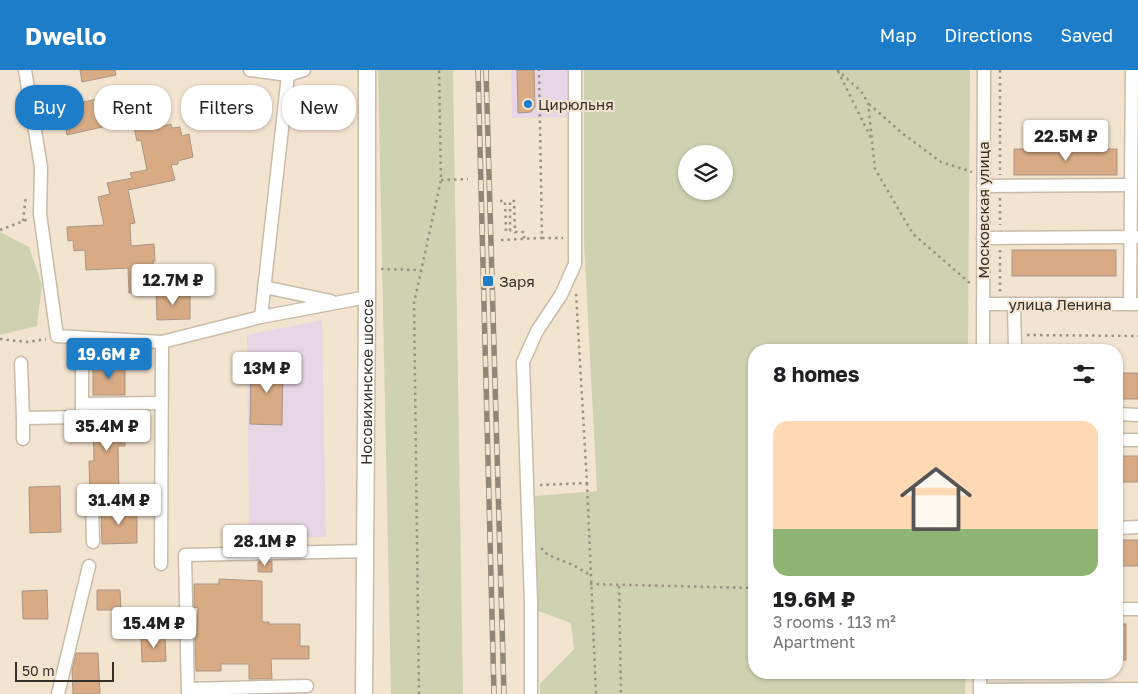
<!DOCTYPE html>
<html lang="en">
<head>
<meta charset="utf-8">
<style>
  :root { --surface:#fff; --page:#f2f2f2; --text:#202124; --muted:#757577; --accent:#1d7dc9 }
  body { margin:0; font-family:"Golos Text",sans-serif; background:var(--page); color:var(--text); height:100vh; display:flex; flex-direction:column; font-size:19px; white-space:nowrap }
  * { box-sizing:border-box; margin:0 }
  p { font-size:16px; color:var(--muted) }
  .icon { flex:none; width:28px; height:28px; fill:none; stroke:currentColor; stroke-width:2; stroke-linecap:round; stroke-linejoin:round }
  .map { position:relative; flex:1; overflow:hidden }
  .panel { position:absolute; left:748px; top:274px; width:375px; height:335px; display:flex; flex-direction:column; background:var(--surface); border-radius:20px; box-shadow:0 1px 4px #0004 }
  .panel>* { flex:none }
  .top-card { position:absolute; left:15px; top:15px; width:475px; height:45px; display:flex; gap:10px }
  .buttons { position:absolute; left:678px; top:75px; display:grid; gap:10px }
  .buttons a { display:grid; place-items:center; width:55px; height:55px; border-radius:50%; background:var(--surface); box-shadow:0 1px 4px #0004; font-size:25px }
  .scale { position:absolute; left:15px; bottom:12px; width:99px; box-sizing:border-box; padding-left:5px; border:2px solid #353028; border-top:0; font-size:14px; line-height:18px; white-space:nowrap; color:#353028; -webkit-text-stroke:4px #f3e4d0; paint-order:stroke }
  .price { position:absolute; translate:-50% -42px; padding:0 11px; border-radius:5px; background:#fff; color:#222; font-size:16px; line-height:32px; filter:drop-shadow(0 1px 2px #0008) }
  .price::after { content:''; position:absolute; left:50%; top:30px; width:15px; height:11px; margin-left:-8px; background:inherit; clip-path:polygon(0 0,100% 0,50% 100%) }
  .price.selected { background:var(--accent); color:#fff }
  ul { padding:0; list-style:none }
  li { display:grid; align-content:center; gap:10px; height:265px; padding:0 25px }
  li span { display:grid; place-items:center; height:155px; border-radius:15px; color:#555 }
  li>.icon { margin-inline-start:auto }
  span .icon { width:90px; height:90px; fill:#fffc; stroke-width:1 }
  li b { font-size:21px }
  h2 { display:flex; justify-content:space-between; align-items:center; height:60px; padding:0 25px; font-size:21px }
  .pill { padding:0 18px; border-radius:20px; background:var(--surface); box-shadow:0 1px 4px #0004; font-size:18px; line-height:45px }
  .pill.selected { background:var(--accent); color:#fff }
  header { display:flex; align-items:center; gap:30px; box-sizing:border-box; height:70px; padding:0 25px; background:var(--accent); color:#fff }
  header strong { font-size:24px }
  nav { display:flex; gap:28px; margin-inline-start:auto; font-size:18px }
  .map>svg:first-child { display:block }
</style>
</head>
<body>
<header>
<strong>Dwello</strong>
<nav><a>Map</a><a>Directions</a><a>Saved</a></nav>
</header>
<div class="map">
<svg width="1138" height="624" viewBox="0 0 1138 624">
  <rect width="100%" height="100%" fill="#f3e4d0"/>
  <!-- commercial -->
  <g fill="#e8d6e7">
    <polygon points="511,0 569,0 571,47 512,48"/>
    <polygon points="322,250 326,467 249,467 247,265"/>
  </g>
  <!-- green -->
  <g fill="#cfd2b1" fill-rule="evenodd">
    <polygon points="378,0 453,0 463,624 391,624"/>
    <path d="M584,0h386l-2,280h-214v322l212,1 -1,21h-425v-10l34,-35 -3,-26 -33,-12 -3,-115 62,-5 -13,-249zM686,84h38v37h-38z"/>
    <polygon points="0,162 29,177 42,215 37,256 0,265"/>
  </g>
  <!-- building -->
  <g fill="#d8ab85" stroke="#a99687">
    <polygon points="80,0 115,0 116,5 82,12"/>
    <polygon points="517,0 534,0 535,37 531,42 518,43"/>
    <polygon points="111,26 112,31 135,26 141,52 121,57 120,53 67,65 61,37"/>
    <polygon points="159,52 160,57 171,54 172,58 180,57 182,66 189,64 193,87 178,91 178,94 171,95 175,110 128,120 135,153 130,154 131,176 154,174 155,191 153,191 155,221 129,223 128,198 86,200 85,180 74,181 73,170 68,171 67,157 104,155 98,127 110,124 107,113 132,108 130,103 147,100 141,70 137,71 134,58"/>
    <rect x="1014" y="79" width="103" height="26"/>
    <rect x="1012" y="180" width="104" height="26"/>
    <polygon points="178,220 179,226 190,225 190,249 157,250 156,221"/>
    <polygon points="251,293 283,293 282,355 250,354"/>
    <rect x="93" y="294" width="32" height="31"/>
    <rect x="1116" y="303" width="22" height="26"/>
    <polygon points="93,342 125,342 125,376 118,376 119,423 90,423 89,391 94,391"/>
    <rect x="1116" y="386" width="22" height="26"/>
    <polygon points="60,416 61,462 30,463 29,417"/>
    <polygon points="119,439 137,440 137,473 102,474 101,440"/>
    <rect x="1116" y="470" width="22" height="26"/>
    <polygon points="272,491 272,502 258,502 258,492"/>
    <polygon points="219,509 262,511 262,552 269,552 269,554 300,554 300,576 309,576 309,589 271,589 272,609 249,609 249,594 221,594 221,601 196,601 195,565 197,565 198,537 194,538 194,514 219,514"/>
    <polygon points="47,520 48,549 23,549 22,521"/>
    <polygon points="97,520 120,520 121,540 97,540"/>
    <rect x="1116" y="554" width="10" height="36"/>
    <polygon points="165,566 166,591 142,592 141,567"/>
    <polygon points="76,583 98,583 100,624 73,624 72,600"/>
  </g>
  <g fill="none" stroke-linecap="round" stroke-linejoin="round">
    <!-- minor casing -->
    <g stroke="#c9bba7" stroke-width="15">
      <g id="minor">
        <polyline points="25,0 41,97 40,144 57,266 162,272"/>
        <polyline points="250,0 288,5"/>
        <polyline points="983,116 1131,115"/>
        <polyline points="983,168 1138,167"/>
        <polyline points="264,217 331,231"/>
        <polyline points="983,234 1138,234"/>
        <polyline points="1014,234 1015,280"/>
        <polyline points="1130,234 1132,0"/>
        <polyline points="261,247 288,5 304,0"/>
        <polyline points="983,280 984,0"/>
        <polyline points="21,293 23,348 82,347 82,334 160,333"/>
        <polyline points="82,298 82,334"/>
        <polyline points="1116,344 1138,345"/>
        <polyline points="23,348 23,369"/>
        <polyline points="1116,370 1138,370"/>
        <polyline points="1116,458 1138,457"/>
        <polyline points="93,472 92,432 161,430"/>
        <polyline points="161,494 162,272 261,247 367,227"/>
        <polyline points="1116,539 1138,539"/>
        <polyline points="188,619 307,616"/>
        <polyline points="980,620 1138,619"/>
        <polyline points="58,624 89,496"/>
        <polyline points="188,624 185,485 366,481"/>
        <polyline points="531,624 531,533 523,292 537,261 561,225 575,194 575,0"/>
        <polyline points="980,624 980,602"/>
      </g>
    </g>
    <!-- major casing -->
    <g stroke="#c9bba7" stroke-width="19">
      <g id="major">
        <path id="s1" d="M364,624l3,-397v-227"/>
      </g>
    </g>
    <!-- path -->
    <g stroke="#9c9183" stroke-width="2.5" stroke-dasharray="2.5 4" stroke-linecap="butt">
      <polyline points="837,0 861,21 868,33 875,99 913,164 971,214"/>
      <polyline points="1000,0 1000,105"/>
      <polyline points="838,1 871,68"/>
      <polyline points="869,34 902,63 941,92 972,102"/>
      <polyline points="441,110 468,109"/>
      <polyline points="1000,128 1000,155"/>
      <polyline points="500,131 505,131 506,161 510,161 510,131 514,131 515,162 524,162 524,169"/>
      <polyline points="23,151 26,126"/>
      <polyline points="0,160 29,149"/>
      <polyline points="542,168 563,168"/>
      <polyline points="501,170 542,168 539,0"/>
      <polyline points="1000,180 1000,222"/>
      <polyline points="381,199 421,200"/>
      <polyline points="1027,265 1138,266"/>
      <polyline points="0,269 28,272 46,269"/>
      <polyline points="587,413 596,624"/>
      <polyline points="540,415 587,413 576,223"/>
      <polyline points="541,478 548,485 573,495 590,505"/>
      <polyline points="590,514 754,518"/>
      <polyline points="619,516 621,624"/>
      <polyline points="419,624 414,233 441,110 439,0"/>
    </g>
    <!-- minor -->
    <use href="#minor" stroke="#fff" stroke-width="12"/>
    <!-- major -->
    <use href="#major" stroke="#fff" stroke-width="16"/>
    <!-- rail casing -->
    <g stroke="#918779" stroke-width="5.5">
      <g id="rail">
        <polyline points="478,0 494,624"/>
        <polyline points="486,0 504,624"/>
      </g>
    </g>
    <!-- rail -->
    <use href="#rail" stroke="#f3e4d0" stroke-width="4" stroke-dasharray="11" stroke-linecap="butt"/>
  </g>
  <!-- markers -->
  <g fill="#1d7dc9" stroke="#f3e4d0" stroke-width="2">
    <circle cx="528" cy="34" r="5"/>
    <rect x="482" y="205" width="12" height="12" rx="2.5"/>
  </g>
  <g text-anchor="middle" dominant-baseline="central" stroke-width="4" stroke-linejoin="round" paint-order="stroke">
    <!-- poi labels -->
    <g font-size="15" fill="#353028" stroke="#f3e4d0" text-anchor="start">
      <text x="538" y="34">Цирюльня</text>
      <text x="499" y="211">Заря</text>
    </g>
    <!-- street labels -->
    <g font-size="15" fill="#353028" stroke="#f3e4d0">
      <text transform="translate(983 140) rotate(-90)">Московская улица</text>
      <text x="1060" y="234">улица Ленина</text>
      <text stroke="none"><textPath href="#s1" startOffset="312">Носовихинское шоссе</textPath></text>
    </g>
  </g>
</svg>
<div class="buttons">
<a><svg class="icon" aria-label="layers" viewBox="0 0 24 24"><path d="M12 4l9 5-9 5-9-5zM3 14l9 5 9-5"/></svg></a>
</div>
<div class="scale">50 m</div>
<b class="price" style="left:1066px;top:92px">22.5M ₽</b>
<b class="price" style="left:173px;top:236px">12.7M ₽</b>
<b class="price selected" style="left:109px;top:310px">19.6M ₽</b>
<b class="price" style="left:267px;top:324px">13M ₽</b>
<b class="price" style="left:107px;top:382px">35.4M ₽</b>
<b class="price" style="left:119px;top:456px">31.4M ₽</b>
<b class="price" style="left:265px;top:497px">28.1M ₽</b>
<b class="price" style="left:154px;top:579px">15.4M ₽</b>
<div class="top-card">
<a class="pill selected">Buy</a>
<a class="pill">Rent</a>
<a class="pill">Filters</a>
<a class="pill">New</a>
</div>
<section class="panel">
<h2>8 homes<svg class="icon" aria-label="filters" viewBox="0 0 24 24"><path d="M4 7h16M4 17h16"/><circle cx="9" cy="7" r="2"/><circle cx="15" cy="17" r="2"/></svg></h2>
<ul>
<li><span style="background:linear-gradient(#ffd9b3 70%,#8fb573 0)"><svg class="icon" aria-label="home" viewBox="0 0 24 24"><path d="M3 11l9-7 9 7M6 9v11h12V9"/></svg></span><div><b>19.6M ₽</b><p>3 rooms · 113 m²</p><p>Apartment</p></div></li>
</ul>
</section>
</div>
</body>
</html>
